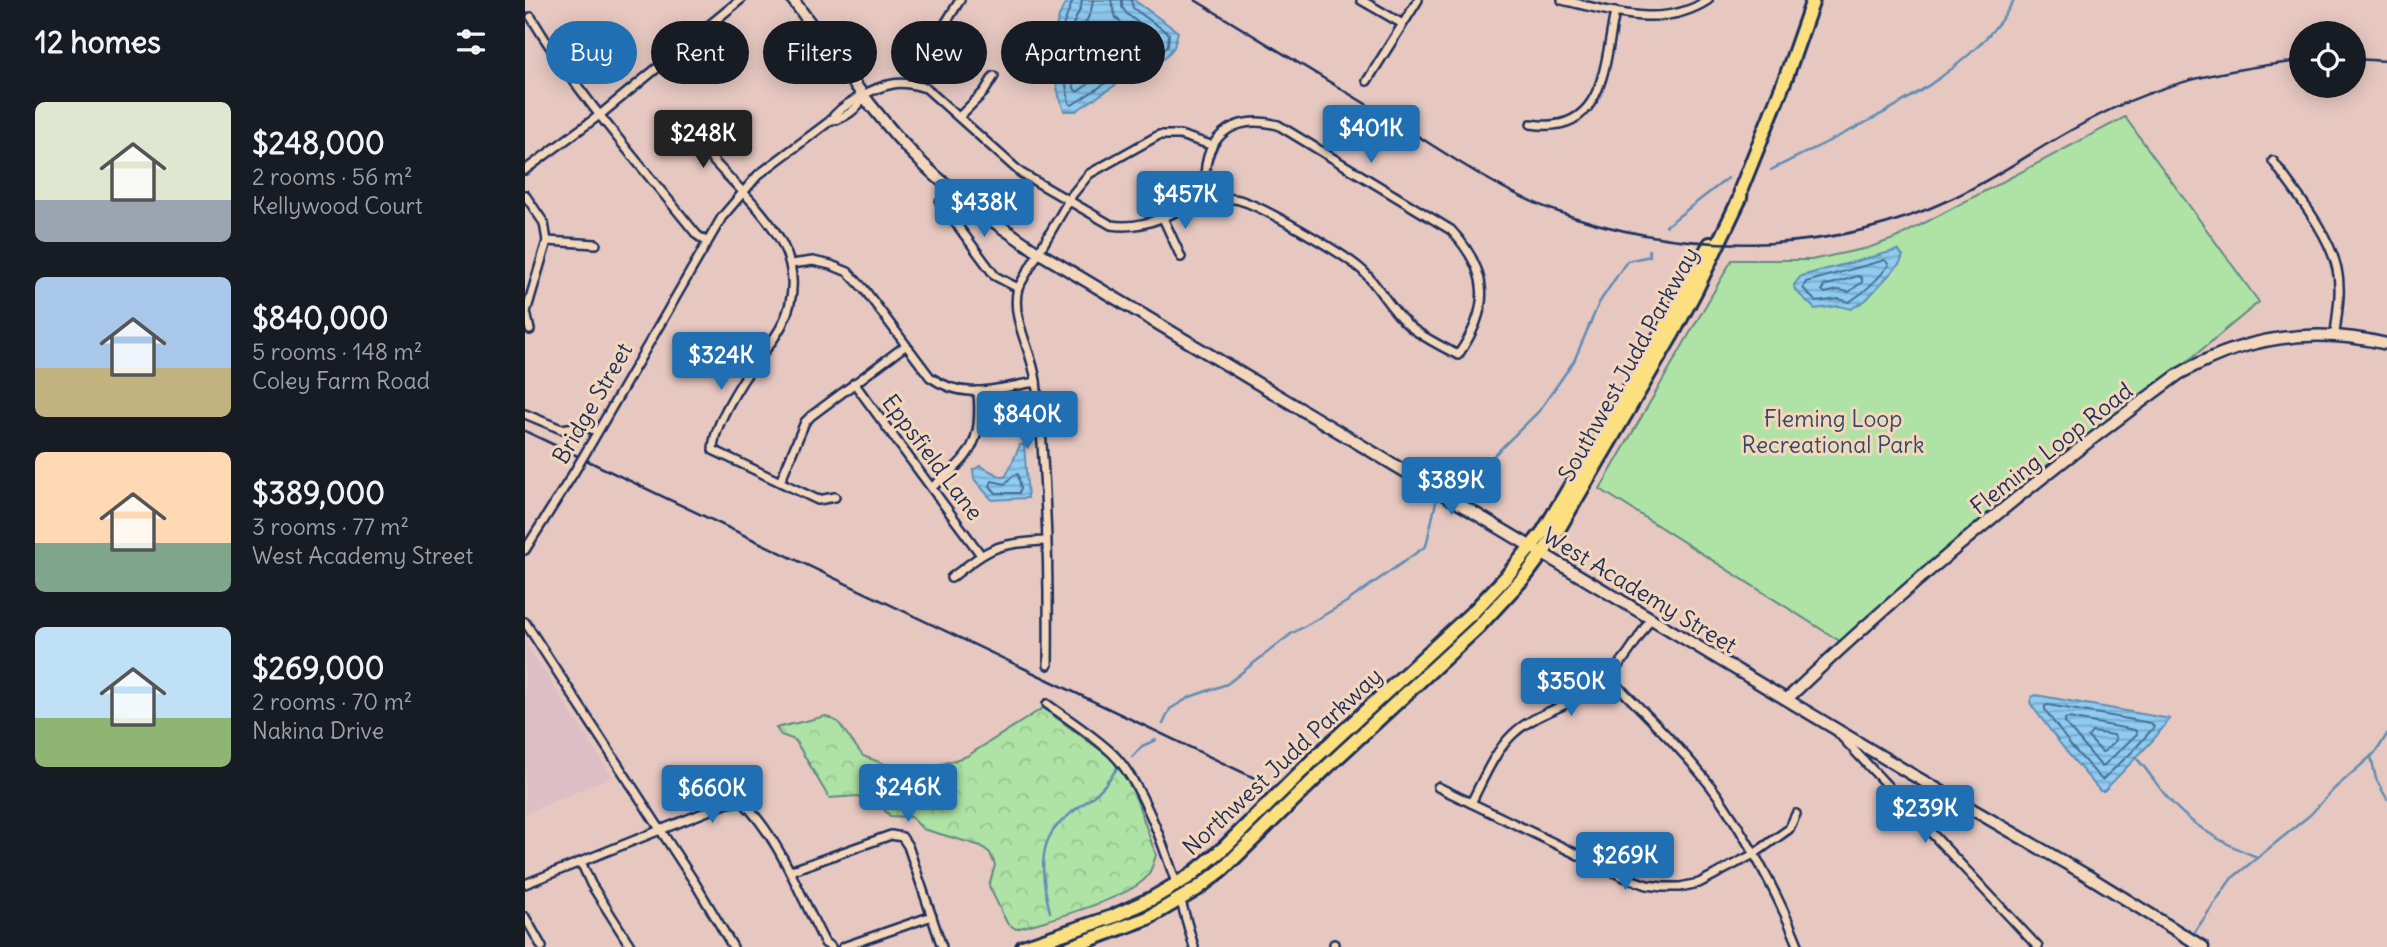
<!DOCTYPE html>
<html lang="en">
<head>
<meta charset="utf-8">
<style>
  :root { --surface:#171b24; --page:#20242c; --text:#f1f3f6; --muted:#9ea1a6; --accent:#1f6fb2 }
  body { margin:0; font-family:Delius,sans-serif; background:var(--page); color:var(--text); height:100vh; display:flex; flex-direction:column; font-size:26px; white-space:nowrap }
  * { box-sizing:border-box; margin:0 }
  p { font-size:23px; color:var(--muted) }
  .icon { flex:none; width:38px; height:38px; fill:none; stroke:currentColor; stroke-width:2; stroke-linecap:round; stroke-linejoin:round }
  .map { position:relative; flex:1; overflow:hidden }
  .sheet { display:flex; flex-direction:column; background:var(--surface); width:525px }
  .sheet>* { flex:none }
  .hud { position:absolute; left:21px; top:21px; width:665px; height:63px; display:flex; gap:14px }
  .fabs { position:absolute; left:1764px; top:21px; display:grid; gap:14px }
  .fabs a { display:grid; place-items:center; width:77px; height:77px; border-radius:50%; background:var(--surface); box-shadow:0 4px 18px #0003; font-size:35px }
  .price { position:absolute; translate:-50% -60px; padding:0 16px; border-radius:7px; background:var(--accent); color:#fff; font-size:23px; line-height:46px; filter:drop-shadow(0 2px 4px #0008) }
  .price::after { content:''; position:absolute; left:50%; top:42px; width:21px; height:16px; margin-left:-10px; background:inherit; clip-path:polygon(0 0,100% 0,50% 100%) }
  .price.active { background:#222; color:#fff }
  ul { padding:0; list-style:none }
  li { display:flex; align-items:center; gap:21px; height:175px; padding:0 35px }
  li span { display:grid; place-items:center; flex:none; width:196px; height:140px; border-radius:10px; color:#555 }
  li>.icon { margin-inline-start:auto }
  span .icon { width:84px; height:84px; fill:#fffc; stroke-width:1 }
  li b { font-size:30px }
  h2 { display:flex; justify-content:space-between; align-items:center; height:84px; padding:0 35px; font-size:30px }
  .pill { padding:0 24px; border-radius:32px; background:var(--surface); box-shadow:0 4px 18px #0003; font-size:24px; line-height:63px }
  .pill.active { background:var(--accent); color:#fff }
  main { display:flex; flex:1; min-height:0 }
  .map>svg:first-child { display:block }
</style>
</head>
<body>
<main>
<section class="sheet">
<h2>12 homes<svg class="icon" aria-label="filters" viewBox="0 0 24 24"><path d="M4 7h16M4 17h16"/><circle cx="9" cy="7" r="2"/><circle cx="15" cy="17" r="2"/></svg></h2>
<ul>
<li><span style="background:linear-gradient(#dfe7d0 70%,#9aa5b1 0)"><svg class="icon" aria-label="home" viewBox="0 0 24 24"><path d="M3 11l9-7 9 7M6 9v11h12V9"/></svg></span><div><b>$248,000</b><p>2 rooms · 56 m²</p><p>Kellywood Court</p></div></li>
<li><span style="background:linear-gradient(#a9c7e8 65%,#c2b280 0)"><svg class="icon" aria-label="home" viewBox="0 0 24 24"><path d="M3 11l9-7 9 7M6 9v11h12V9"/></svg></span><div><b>$840,000</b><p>5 rooms · 148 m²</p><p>Coley Farm Road</p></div></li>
<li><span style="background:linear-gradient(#ffd9b3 65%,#7fa58c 0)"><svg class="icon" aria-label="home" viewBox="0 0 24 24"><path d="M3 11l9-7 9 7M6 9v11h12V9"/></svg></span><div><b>$389,000</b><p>3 rooms · 77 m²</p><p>West Academy Street</p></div></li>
<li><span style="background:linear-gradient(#bfe0f5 65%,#8fb573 0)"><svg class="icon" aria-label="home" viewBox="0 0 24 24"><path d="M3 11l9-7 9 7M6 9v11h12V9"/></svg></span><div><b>$269,000</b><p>2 rooms · 70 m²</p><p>Nakina Drive</p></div></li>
</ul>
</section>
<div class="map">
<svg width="1862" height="947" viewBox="0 0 1862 947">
  <defs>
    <pattern id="grass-dots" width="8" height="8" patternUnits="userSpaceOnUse" patternTransform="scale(1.75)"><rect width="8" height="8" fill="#aee3a5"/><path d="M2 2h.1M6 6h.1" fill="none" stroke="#95c390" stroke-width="1.8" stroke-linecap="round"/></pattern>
    <pattern id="forest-crowns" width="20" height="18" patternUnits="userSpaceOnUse" patternTransform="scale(1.75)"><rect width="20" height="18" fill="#aee3a5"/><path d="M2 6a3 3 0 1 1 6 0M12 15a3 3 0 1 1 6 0" fill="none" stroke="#95c390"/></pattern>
    <pattern id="water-rules" width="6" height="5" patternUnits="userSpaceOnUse" patternTransform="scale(1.75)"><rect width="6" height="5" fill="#8fccf0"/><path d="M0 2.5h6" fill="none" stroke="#74a6c6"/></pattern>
  </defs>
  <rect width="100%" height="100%" fill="#e6c8c1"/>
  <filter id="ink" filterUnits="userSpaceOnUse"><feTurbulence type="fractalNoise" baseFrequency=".0143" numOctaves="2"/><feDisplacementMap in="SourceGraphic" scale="14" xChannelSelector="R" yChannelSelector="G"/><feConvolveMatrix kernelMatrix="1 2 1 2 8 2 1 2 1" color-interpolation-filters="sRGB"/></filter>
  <g filter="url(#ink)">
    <!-- built -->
    <polygon fill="#ddbec6" points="0,642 87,776 0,814"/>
    <!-- grass -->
    <polygon fill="url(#grass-dots)" stroke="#648982" stroke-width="2" points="919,646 921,648 910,661 768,790 767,788"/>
    <!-- forest -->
    <path fill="url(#forest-crowns)" stroke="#648982" stroke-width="2" d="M518,708l68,50 17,18 28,79c-2,6 -4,14 -8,20 -13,22 -106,47 -132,54l-9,-6 -18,-37 6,-21 -5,-12 -9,-7 -58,-17 -12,-12 -21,-1 -10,-11 -22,-9 -29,2 -34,-58 -14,-5 -5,-7 50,-12 12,6 25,34 48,18 56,-18z"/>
    <!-- park -->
    <polygon fill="#aee3a5" stroke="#648982" stroke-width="2" points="1600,117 1734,302 1321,645 1075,489 1207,260 1286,260 1343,248 1371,238"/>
    <!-- water -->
    <g fill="url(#water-rules)" stroke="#618db6" stroke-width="2">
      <path d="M543,0h66l44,32 -4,15 -9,11 -39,20 -50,33h-12c-12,-30 -17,-84 4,-111z"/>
      <polygon points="1373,250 1378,256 1375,263 1341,300 1326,309 1314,306 1290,309 1270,290 1269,285 1276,276"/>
      <polygon points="499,444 503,498 467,500 449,479 448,470 455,466 477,477 481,476 495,445"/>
      <polygon points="1511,695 1645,719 1628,740 1579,791 1575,791 1541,751 1507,706 1505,702 1507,697"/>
    </g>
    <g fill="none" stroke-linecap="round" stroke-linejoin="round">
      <!-- shore -->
      <g stroke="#496e98" stroke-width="2">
        <polyline points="548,0 537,29 536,54 544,103 547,105 598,72 637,52 643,45 644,34 608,8 606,0"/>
        <polyline points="557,0 556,7 545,31 549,88 552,92 593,64 634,42 633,38 602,14 597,7 597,0"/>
        <polyline points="568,0 566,11 556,33 558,69 561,72 614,40 613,37 591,18 586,0"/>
        <path d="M1360,260l4,5c-11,14 -25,28 -40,37l-10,-3 -23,3 -13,-14 3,-6z"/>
        <polygon points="1333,276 1337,278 1337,282 1324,292 1313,290 1300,293 1297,290 1299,286"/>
        <polygon points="493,474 496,489 494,493 471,493 465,486 467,481 480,484 489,475"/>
        <polygon points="1523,705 1626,723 1629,727 1607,752 1577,780 1547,747 1520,710 1520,706"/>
        <polygon points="1543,718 1610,730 1612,734 1577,767 1540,723 1540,719"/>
        <polygon points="1567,732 1589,735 1591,740 1580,751 1577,752 1563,737"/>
      </g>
      <!-- stream -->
      <g stroke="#618db6" stroke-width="2.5">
        <path d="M1246,170c79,-41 198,-88 243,-170"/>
        <polyline points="1141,226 1203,178"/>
        <polyline points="921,486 947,477 1014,411 1049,361 1074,303 1102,261 1125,256 1124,250"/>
        <polyline points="638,724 645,709 665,697 702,684 766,634 820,603 901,546 911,502"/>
        <polyline points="1846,756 1851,779 1862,799"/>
        <polyline points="607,757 617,746 631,740"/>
        <path d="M1610,757c12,11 20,26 31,39 24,29 57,48 91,61"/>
        <path d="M525,912c-6,-24 -13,-59 3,-81 9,-13 25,-23 38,-33 12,-9 20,-20 28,-33"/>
        <polyline points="1669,933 1706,879 1785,815 1809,789 1852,751 1862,734"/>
        <polyline points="1662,947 1663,946"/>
      </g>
      <!-- street casing -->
      <g stroke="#1b2f5e" stroke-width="12">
        <g id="street">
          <polyline points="836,0 876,23"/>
          <path d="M1037,0c50,11 100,30 146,0"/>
          <path d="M6,17c47,78 109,147 166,218l10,7"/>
          <polyline points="842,81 893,0"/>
          <polyline points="387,83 394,66 435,0"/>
          <polyline points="434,117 459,92 469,76"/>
          <path d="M305,121c14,-2 28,-12 34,-25"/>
          <path d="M1006,124c74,12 73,-60 84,-112"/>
          <path d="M173,131l4,17c43,52 118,100 80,177 -10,20 -28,37 -40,57 -10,16 -29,49 -29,68l105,50 17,-3"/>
          <path d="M1748,161c21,30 56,71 64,108 5,21 0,44 -2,65"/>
          <polyline points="0,170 76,114 215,0"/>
          <polyline points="0,195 19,223 22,241 1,312 5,330"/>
          <polyline points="415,202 470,276 493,288"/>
          <polyline points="638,218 656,257"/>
          <polyline points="22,241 71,244"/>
          <path d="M266,264l22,-3 18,4 17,7 16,17 66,88c36,25 66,11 106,5"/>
          <polyline points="329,383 456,555"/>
          <polyline points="0,414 36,429 58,426 72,431"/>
          <path d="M68,440l129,-223 36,-42 72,-54c10,-16 44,-34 63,-37 11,-2 22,1 33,4l95,85 90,52c49,8 78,-32 123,-26 21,2 112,56 129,72 17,17 27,38 45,54 14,12 33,21 50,30 33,-47 32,-83 -7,-125l-173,-105c-55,-14 -82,24 -70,75"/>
          <polyline points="255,482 280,422 286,416 380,346"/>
          <path d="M407,487c40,-31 50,-44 46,-96"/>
          <polyline points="0,550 48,474"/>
          <path d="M426,578c39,-30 44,-35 95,-37"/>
          <polyline points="0,622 170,883 208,947"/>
          <path d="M523,665c1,-94 -1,-190 -12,-284 -4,-31 -26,-63 -18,-93l54,-93 17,-21 70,-39h21l31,10"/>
          <path d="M1084,677c37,38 78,76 109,119 32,47 60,98 81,151"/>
          <path d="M522,704c22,16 46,31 66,50 29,29 51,93 64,132"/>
          <polyline points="1314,734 1513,947"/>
          <polyline points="913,787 1099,877 1122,885 1138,887 1155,887 1174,883 1229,854 1264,829 1271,814"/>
          <path d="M946,803c12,-23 23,-51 42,-69 21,-20 51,-26 75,-42 29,-18 45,-45 62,-73"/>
          <polyline points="56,862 66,884 106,947"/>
          <polyline points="265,871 366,835 377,837 383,846 417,947"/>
          <path d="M0,884l203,-81 14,-2c39,39 58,95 83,142l6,4"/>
          <polyline points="655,898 669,947"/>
          <polyline points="0,917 17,947"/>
          <polyline points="318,947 407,916"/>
          <polyline points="809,947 809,944"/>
        </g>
      </g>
      <!-- secondary casing -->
      <g stroke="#1b2f5e" stroke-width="15">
        <g id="secondary">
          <path d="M268,0c42,56 80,115 130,164 35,34 75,61 115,88l873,522 177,102 115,71"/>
          <path d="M1262,699c123,-118 255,-225 392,-325 65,-37 135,-48 208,-30"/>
        </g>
      </g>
      <!-- highway casing -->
      <g stroke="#1b2f5e" stroke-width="18">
        <g id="highway">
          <polyline points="498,947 587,917 628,898 665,876 700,847 793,755 950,610 981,577 1018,532 1125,353 1185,244"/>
          <polyline points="545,947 623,918 672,889 698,869 801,768 953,627 1002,574 1027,540 1148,333 1171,290 1215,198 1216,189 1261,77 1288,0"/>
        </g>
      </g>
      <!-- street -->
      <use href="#street" stroke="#f4d7ba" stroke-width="7"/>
      <!-- secondary -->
      <use href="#secondary" stroke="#f4d7ba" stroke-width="10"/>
      <!-- highway -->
      <use href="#highway" stroke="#fce080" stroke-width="12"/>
      <!-- rail -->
      <g stroke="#1b2f5e" stroke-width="2.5">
        <path d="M670,0c69,42 138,84 207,126 46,29 97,64 148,83 128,47 275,49 401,-10 44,-20 83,-49 126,-72 74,-42 140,-57 224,-66"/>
        <polyline points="1829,59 1862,61"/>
        <polyline points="0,431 740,783"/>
      </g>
      <!-- street-bridge casing -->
      <g stroke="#1b2f5e" stroke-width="12" stroke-linecap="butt">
        <polyline id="street-bridge" points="48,474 68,440"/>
      </g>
      <!-- street-bridge -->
      <use href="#street-bridge" stroke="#f4d7ba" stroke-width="7"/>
    </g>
  </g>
  <g text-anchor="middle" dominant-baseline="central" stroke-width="6" stroke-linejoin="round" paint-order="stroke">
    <!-- street labels -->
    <g font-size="23" fill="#1b2f5e" stroke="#f4d7ba">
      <text transform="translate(1103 364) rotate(-61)">Southwest Judd Parkway</text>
      <text transform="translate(67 403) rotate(-60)">Bridge Street</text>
      <text transform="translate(1526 448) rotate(-38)">Fleming Loop Road</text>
      <text transform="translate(408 457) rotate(53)">Eppsfield Lane</text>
      <text transform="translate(1115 590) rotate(31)">West Academy Street</text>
      <text transform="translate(757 761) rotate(-43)">Northwest Judd Parkway</text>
    </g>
    <!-- park labels -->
    <g font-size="23" fill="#314a69" stroke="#f4d7ba">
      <text x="1308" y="418">Fleming Loop<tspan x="1308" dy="26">Recreational Park</tspan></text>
    </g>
  </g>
</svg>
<div class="fabs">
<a><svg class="icon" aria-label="locate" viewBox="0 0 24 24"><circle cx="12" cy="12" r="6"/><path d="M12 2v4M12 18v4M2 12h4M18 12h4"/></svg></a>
</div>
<b class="price" style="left:846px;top:165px">$401K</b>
<b class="price active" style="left:178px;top:170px">$248K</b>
<b class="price" style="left:660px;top:231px">$457K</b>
<b class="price" style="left:459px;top:239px">$438K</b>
<b class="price" style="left:196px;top:392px">$324K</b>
<b class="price" style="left:502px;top:451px">$840K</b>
<b class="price" style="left:926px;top:517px">$389K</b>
<b class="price" style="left:1046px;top:718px">$350K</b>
<b class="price" style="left:383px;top:824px">$246K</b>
<b class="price" style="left:187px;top:825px">$660K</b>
<b class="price" style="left:1400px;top:845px">$239K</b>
<b class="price" style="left:1100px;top:892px">$269K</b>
<div class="hud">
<a class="pill active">Buy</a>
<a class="pill">Rent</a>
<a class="pill">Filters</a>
<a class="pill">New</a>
<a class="pill">Apartment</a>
</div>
</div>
</main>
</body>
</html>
